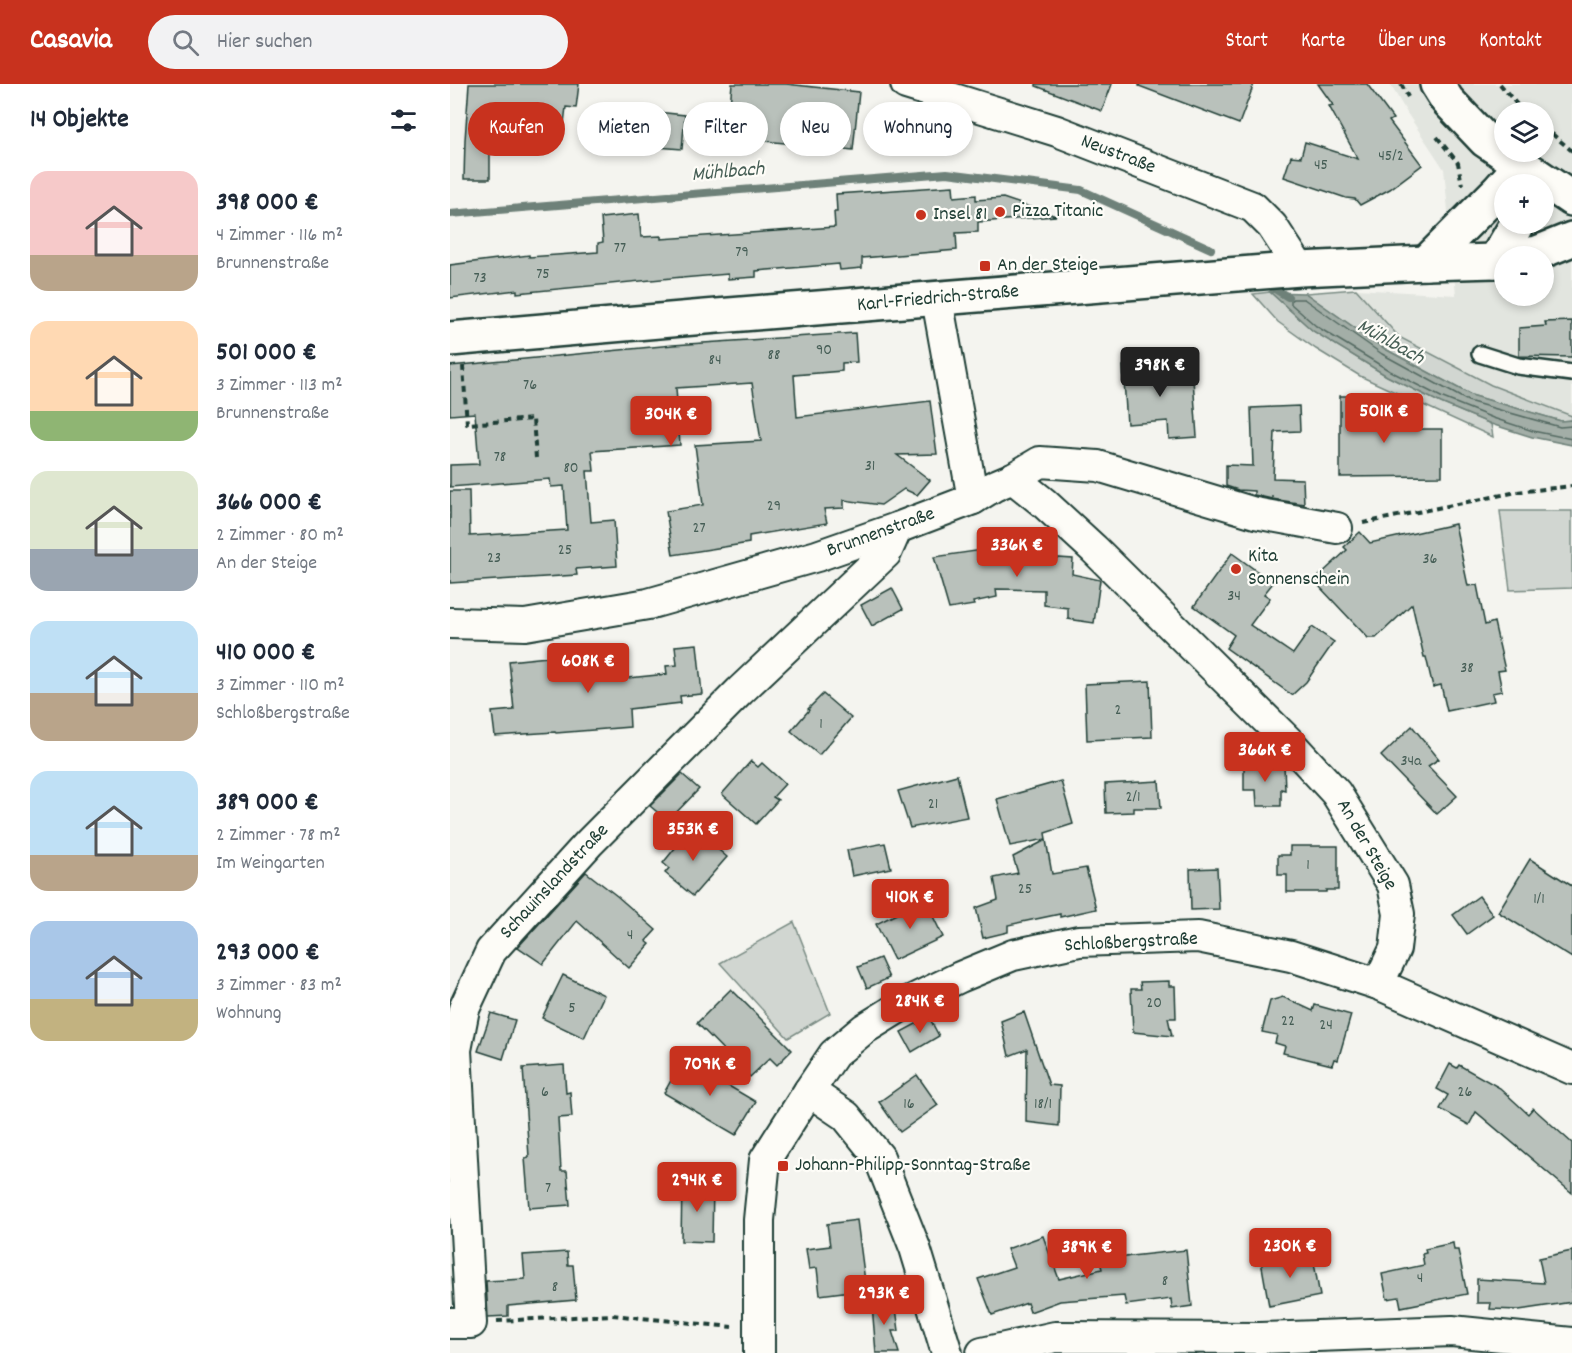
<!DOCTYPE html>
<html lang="de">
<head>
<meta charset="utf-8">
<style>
  :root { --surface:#fff; --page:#f2f2f3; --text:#1f2937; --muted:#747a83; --accent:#c8321e }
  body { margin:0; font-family:Dekko,sans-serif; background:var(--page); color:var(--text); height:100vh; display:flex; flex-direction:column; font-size:22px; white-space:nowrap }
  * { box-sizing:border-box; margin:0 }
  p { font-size:20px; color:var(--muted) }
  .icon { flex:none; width:33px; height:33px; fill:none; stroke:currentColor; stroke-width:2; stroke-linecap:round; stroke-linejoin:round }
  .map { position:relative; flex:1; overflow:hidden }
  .details { display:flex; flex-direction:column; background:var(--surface); width:450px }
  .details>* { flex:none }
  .banner { position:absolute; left:18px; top:18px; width:570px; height:54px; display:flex; gap:12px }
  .fabs { position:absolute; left:1044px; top:18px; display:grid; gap:12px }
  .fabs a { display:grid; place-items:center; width:60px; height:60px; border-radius:50%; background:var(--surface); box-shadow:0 3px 9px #0003; font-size:30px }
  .price { position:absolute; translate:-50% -51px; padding:0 14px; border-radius:6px; background:var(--accent); color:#fff; font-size:20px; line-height:39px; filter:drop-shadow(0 2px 3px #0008) }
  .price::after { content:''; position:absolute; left:50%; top:36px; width:18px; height:14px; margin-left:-9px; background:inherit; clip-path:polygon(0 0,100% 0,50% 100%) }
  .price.selected { background:#222; color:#fff }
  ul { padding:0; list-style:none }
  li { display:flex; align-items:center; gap:18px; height:150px; padding:0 30px }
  li span { display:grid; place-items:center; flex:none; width:168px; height:120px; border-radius:18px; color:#555 }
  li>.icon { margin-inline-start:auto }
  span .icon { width:72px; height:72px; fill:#fffc; stroke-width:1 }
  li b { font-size:26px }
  h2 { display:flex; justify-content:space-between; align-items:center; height:72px; padding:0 30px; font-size:26px }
  .pill { padding:0 21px; border-radius:27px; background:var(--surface); box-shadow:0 3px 9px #0003; font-size:21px; line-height:54px }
  .pill.selected { background:var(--accent); color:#fff }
  header { display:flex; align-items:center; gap:36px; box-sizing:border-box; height:84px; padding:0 30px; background:var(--accent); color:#fff }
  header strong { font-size:28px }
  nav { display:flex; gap:33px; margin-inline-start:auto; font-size:21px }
  .search { width:420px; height:54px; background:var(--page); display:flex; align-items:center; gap:15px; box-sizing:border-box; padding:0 21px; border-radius:33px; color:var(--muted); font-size:22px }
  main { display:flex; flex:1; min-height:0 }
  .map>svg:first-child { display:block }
</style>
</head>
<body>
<header>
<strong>Casavia</strong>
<div class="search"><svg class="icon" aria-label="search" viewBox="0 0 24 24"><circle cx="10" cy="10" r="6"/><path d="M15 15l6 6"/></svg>Hier suchen</div>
<nav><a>Start</a><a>Karte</a><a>Über uns</a><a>Kontakt</a></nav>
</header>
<main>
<section class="details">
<h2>14 Objekte<svg class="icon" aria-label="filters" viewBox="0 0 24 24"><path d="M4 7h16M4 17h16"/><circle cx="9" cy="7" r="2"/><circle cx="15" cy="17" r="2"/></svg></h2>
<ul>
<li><span style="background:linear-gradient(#f6c9c9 70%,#b9a48a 0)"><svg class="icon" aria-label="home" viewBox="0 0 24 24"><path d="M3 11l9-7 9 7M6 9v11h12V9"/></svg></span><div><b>398 000 €</b><p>4 Zimmer · 116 m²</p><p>Brunnenstraße</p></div></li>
<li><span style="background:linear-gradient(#ffd9b3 75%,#8fb573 0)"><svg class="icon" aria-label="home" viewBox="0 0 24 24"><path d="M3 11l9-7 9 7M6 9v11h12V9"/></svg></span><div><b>501 000 €</b><p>3 Zimmer · 113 m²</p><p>Brunnenstraße</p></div></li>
<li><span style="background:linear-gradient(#dfe7d0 65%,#9aa5b1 0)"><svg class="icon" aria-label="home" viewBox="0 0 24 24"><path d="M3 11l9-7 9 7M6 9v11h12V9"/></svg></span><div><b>366 000 €</b><p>2 Zimmer · 80 m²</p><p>An der Steige</p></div></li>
<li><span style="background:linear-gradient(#bfe0f5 60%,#b9a48a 0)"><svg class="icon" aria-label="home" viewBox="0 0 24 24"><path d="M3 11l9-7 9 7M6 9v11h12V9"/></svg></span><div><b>410 000 €</b><p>3 Zimmer · 110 m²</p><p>Schloßbergstraße</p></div></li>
<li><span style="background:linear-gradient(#bfe0f5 70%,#b9a48a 0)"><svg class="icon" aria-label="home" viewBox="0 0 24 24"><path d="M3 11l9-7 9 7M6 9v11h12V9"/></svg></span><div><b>389 000 €</b><p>2 Zimmer · 78 m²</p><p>Im Weingarten</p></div></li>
<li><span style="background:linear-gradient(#a9c7e8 65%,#c2b280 0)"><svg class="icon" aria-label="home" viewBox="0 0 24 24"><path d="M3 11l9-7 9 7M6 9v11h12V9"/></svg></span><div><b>293 000 €</b><p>3 Zimmer · 83 m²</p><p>Wohnung</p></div></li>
</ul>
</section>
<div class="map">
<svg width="1122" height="1269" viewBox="0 0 1122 1269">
  <rect width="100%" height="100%" fill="#f4f4ef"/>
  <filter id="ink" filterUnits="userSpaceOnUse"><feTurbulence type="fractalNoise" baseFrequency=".0167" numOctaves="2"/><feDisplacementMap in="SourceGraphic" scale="12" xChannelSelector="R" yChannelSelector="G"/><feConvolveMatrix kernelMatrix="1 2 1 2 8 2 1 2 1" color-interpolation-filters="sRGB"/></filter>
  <g filter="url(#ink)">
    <!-- built -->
    <path fill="#e2e5df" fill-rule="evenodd" d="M940,0h182v332l-81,-31 -92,-48 -43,-48 100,6 -12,-126 -37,-56zM1054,28h40v40h-40zM1054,100h40v40h-40zM1054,172h40v40h-40z"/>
    <!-- green -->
    <g fill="#d1d6d1" stroke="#788a82" stroke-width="1.5">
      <polygon points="906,205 949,253 1041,301 1122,332 1122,336 1111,337 1021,311 935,265 855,209"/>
      <polygon points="820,208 863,247 937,292 991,319 1041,340 1043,353 910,292 866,265 828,238 803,210"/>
      <polygon points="1050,427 1122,427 1122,504 1060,506"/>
      <polygon points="344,838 380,929 338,954 270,879"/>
    </g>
    <!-- water -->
    <polygon fill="#a3aea7" stroke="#6e8179" stroke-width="1.5" points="820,208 855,209 935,265 1021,311 1111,337 1122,336 1122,361 1082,353 1041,340 991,319 937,292 863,247"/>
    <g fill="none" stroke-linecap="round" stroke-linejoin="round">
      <!-- shore -->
      <polyline stroke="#546a62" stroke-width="1.5" points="1122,342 1110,343 1018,317 932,270 854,215 843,215 841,216 841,220 866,242 940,287 993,314 1043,334 1083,347 1122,355"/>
      <!-- stream -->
      <g stroke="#6e8179" stroke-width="8">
        <polyline points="0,130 497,89 631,106 761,165"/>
        <polyline points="820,202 838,213"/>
      </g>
    </g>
    <!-- building -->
    <g fill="#b9c1bb" stroke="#1f3d34" stroke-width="1.5">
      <polygon points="19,0 129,0 126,24 116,23 112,56 90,54 89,66 40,62 40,95 14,95 15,56"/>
      <polygon points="282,0 336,0 409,8 403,66 277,53"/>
      <polygon points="586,0 662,0 652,27 586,2"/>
      <polygon points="689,0 804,0 789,40 689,2"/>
      <polygon points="868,0 917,0 943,35 939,37 972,81 940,105 910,121 905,115 896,114 834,93 841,72 851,73 855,58 908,75 879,22 883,21"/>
      <polygon points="197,27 235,31 232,65 194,62"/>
      <polygon points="503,102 504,113 526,111 526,116 553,114 606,132 528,138 528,148 506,149 507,166 412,174 412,184 390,186 389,180 306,187 306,193 278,195 278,190 232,194 232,193 67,209 67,206 0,214 0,181 79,171 79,173 148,168 148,159 153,158 151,134 189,130 191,153 211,152 211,155 385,143 384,128 387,128 386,110"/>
      <polygon points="1122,237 1122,273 1069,272 1069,244 1096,242 1095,238"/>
      <polygon points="405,249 407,278 392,279 392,287 344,291 347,333 480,317 487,370 447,371 480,396 467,411 454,405 431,421 394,416 394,424 374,425 377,439 299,452 299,459 223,471 216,427 253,421 245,361 311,357 302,299 226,304 230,361 142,367 144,387 137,387 141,438 164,436 167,482 126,485 127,491 0,499 0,407 19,407 20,452 117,446 114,402 101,403 100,395 0,403 0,381 29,380 25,329 0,331 0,282 223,261"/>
      <polygon points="726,275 727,296 743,295 747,353 719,355 718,337 677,340 673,282 696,281 696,277"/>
      <polygon points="890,312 931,312 932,345 992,345 992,392 890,393"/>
      <polygon points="849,322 850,347 825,348 823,394 853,395 854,420 822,415 822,412 822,415 809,412 804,411 804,407 788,406 776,402 776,381 803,382 801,324"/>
      <polygon points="1005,440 1018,502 1027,501 1035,541 1044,538 1055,586 1048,587 1052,607 1042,609 1044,617 997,627 991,601 983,603 976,573 974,573 962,520 926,554 918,554 868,501 868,493 897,466 894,463 910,448 920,459"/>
      <polygon points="568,457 595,457 594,473 623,475 622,490 650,496 644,539 618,535 618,524 594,521 594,506 546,505 547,513 523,518 524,521 499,525 484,473 540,465 538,460"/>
      <polygon points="782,469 823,499 814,510 820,514 800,541 843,570 862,543 884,558 856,598 842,611 776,564 784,551 744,522"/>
      <polygon points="442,504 453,525 422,542 411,521"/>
      <polygon points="247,560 252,610 230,612 231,619 179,625 180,643 106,649 105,648 45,652 42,628 64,626 59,577 136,569 139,598 217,590 216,582 227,581 225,562"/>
      <polygon points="700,597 702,653 637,656 635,600"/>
      <polygon points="373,610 401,634 369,671 341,647 359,626 358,625"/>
      <polygon points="962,642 989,675 978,682 1007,712 987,730 931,672"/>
      <polygon points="301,677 308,683 312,679 335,700 323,713 328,716 306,740 272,710"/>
      <polygon points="794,681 834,681 835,706 831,705 831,722 807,722 806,706 794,706"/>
      <polygon points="232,690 249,705 218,737 200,722"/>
      <polygon points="507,691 517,733 460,744 448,707"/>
      <polygon points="611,697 623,740 595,749 596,755 560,762 547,715"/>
      <polygon points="709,697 711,724 684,724 684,728 656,729 655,700"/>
      <polygon points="242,743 277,773 243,812 215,789 219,784 213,779"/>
      <polygon points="596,756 602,790 636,784 646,825 610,833 610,830 558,841 558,848 533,854 526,824 548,816 544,794 568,789 563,773"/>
      <polygon points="435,759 441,784 402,792 397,766"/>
      <polygon points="840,762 888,762 888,806 876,806 876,808 837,808 837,791 828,791 828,771 840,771"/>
      <polygon points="1080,775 1122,802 1122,874 1048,828"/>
      <polygon points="767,784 769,825 741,826 740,785"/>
      <polygon points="136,788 167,812 206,846 196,857 200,860 179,884 127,837 93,880 68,863"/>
      <polygon points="1029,812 1043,831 1017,850 1003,831"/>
      <polygon points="475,816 493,853 444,876 426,840"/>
      <polygon points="430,874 439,894 417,904 408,883"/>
      <polygon points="113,891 154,911 134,954 92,934"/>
      <polygon points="719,897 719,902 725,902 726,934 718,934 722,952 683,948 681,905 691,905 690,898"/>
      <polygon points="281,905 342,966 327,981 320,974 300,993 247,939"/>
      <polygon points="833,913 863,927 865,921 901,931 888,976 884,975 882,981 833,969 835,962 825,959 827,951 812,948 820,917"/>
      <polygon points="574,928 599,1001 610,1002 609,1042 576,1038 577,965 559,972 551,937"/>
      <polygon points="41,929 65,936 53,975 28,967"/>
      <polygon points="479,933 489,952 462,968 451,948"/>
      <polygon points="233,975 306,1018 286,1051 214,1009"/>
      <polygon points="1000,980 1007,984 1009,981 1050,1004 1078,1030 1083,1024 1122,1059 1122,1109 1026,1028 1019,1041 990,1025 998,1011 987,1005"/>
      <polygon points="114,981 116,1009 120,1008 122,1033 108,1034 111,1087 117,1087 120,1121 79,1124 75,1074 79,1073 73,984"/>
      <polygon points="467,991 488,1021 450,1048 429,1018"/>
      <polygon points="232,1100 263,1101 262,1158 231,1157"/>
      <polygon points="407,1136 416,1205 370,1211 367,1184 359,1185 356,1165 380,1162 377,1140"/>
      <polygon points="593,1152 609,1195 652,1185 650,1178 681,1172 736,1166 742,1222 722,1225 721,1215 676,1221 674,1212 610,1217 580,1228 577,1219 542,1231 528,1195 564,1183 557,1165"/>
      <polygon points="1003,1159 1004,1166 1008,1166 1017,1210 951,1223 949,1213 937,1215 932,1190 974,1181 972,1170 976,1169 975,1165"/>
      <polygon points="1122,1167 1122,1218 1069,1226 1040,1225 1041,1219 1027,1219 1027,1195 1094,1199 1089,1174"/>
      <polygon points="117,1168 118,1181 123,1181 126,1216 58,1222 58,1232 38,1233 36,1197 75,1195 73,1171"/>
      <polygon points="862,1168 870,1212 819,1222 811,1177"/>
      <polygon points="429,1207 435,1225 446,1224 449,1247 442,1247 449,1269 426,1269 421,1209"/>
    </g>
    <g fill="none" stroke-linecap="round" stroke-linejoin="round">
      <!-- service casing -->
      <g stroke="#1f3d34" stroke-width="20">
        <polyline id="service" points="1030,270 1068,282 1122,289"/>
      </g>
      <!-- minor casing -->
      <g stroke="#1f3d34" stroke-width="34">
        <g id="minor">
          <polyline points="456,0 607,47 803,123 822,142 850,185"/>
          <polyline points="487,215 523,415"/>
          <polyline points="563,394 594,419 644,465 837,656 886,709 943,801 949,830 945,865 928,900"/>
          <polyline points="0,539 75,541 198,520 367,472 447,444 523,415 544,402 563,394 590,378 648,382 805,429 887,444"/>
          <polyline points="359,1007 396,1032 429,1073 465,1164 497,1269"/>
          <polyline points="0,1239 21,1239 6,966 14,925 41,867 139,759 290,607 436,469 447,444"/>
          <polyline points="309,1269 309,1136 315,1076 359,1007 384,970 414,945 456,919 510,893 563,871 629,857 748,853 841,872 928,900 1122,985"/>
          <polyline points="532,1269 605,1253 810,1254 1002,1247 1122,1259"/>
        </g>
      </g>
      <!-- tertiary casing -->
      <g stroke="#1f3d34" stroke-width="38">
        <g id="tertiary">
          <polyline points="1067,172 1087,169 1122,155"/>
          <polyline points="1045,177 1067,140"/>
          <polyline points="976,179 1048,107 1071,81"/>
          <polyline points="0,255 255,233 850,185 976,179 1045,177 1054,175"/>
        </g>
      </g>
      <!-- primary casing -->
      <g stroke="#1f3d34" stroke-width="38">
        <polyline id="primary" points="987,0 997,16 1035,56 1122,115"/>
      </g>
      <!-- path -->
      <g stroke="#1f3d34" stroke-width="4" stroke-dasharray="6 4.5" stroke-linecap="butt">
        <polyline points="951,0 958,13"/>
        <polyline points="1050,0 1069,23 1076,28"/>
        <polyline points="1064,28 1069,23"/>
        <polyline points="1094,43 1122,67"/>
        <polyline points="987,53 1008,79 1012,101"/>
        <polyline points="13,282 17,340 83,335 86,374"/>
        <polyline points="913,439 1067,408 1122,402"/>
        <polyline points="47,1237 162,1231 282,1243"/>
      </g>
      <!-- service -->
      <use href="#service" stroke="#fdfcf7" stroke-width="15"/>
      <!-- minor -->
      <use href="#minor" stroke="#fdfcf7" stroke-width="30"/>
      <!-- tertiary -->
      <use href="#tertiary" stroke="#fdfcf7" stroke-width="33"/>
      <!-- primary -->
      <use href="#primary" stroke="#fdfcf7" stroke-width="33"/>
    </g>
  </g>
  <!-- markers -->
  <g fill="#c8321e" stroke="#fdfcf7" stroke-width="2">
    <circle cx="550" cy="128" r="6"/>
    <circle cx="471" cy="131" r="6"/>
    <rect x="529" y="176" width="12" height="12" rx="3"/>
    <circle cx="786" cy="485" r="6"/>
    <rect x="327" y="1076" width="12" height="12" rx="3"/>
  </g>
  <g text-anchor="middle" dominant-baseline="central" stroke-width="4.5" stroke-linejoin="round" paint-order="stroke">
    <!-- number labels -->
    <g font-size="16" fill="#465e56">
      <text x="941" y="72">45/2</text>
      <text x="871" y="81">45</text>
      <text x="170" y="164">77</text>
      <text x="292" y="168">79</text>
      <text x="93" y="190">75</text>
      <text x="30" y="194">73</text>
      <text x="374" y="266">90</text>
      <text x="324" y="271">88</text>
      <text x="265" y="276">84</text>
      <text x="80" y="301">76</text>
      <text x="50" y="373">78</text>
      <text x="420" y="382">31</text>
      <text x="121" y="384">80</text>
      <text x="324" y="422">29</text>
      <text x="249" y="444">27</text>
      <text x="115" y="466">25</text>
      <text x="44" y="474">23</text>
      <text x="980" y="475">36</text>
      <text x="784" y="512">34</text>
      <text x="1017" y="584">38</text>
      <text x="668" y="626">2</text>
      <text x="371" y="640">1</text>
      <text x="961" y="677">34a</text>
      <text x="683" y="713">2/1</text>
      <text x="483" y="720">21</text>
      <text x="858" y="781">1</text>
      <text x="575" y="805">25</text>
      <text x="1089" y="815">1/1</text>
      <text x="180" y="851">4</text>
      <text x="704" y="919">20</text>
      <text x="122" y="924">5</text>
      <text x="838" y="937">22</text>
      <text x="876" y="941">24</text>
      <text x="95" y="1008">6</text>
      <text x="1015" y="1008">26</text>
      <text x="459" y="1020">16</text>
      <text x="593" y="1020">18/1</text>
      <text x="98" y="1104">7</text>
      <text x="970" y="1194">4</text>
      <text x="715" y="1197">8</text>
      <text x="105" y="1203">8</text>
    </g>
    <!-- street labels -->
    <g font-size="20" fill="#1f3d34" stroke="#fdfcf7">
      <text transform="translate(668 71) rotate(21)">Neustraße</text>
      <text transform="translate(488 215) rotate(-5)">Karl-Friedrich-Straße</text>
      <text transform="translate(431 449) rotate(-20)">Brunnenstraße</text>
      <text transform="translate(916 761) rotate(60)">An der Steige</text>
      <text transform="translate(105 798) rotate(-47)">Schauinslandstraße</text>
      <text transform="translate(681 859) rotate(-3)">Schloßbergstraße</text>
    </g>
    <!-- poi labels -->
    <g font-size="20" fill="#1f3d34" stroke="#fdfcf7" text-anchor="start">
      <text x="562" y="128">Pizza Titanic</text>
      <text x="483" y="131">Insel 81</text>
      <text x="547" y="182">An der Steige</text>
      <text x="798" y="473">Kita<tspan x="798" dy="23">Sonnenschein</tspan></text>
      <text x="345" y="1082">Johann-Philipp-Sonntag-Straße</text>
    </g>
    <!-- water labels -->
    <g font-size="21" font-style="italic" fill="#475f56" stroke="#fdfcf7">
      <text transform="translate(278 89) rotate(-5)">Mühlbach</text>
      <text transform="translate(940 259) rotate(29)">Mühlbach</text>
    </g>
  </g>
</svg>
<div class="fabs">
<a><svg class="icon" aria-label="layers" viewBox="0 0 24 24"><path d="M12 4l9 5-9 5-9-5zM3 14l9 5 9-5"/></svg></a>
<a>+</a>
<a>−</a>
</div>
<b class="price selected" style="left:710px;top:314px">398K €</b>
<b class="price" style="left:934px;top:360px">501K €</b>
<b class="price" style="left:221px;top:363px">304K €</b>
<b class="price" style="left:567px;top:494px">336K €</b>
<b class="price" style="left:138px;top:610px">608K €</b>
<b class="price" style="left:815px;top:699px">366K €</b>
<b class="price" style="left:243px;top:778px">353K €</b>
<b class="price" style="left:460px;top:846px">410K €</b>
<b class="price" style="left:470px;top:950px">284K €</b>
<b class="price" style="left:260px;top:1013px">709K €</b>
<b class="price" style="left:247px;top:1129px">294K €</b>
<b class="price" style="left:840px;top:1195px">230K €</b>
<b class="price" style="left:637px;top:1196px">389K €</b>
<b class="price" style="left:434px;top:1242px">293K €</b>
<div class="banner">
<a class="pill selected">Kaufen</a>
<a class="pill">Mieten</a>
<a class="pill">Filter</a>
<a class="pill">Neu</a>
<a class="pill">Wohnung</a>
</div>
</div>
</main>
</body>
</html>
